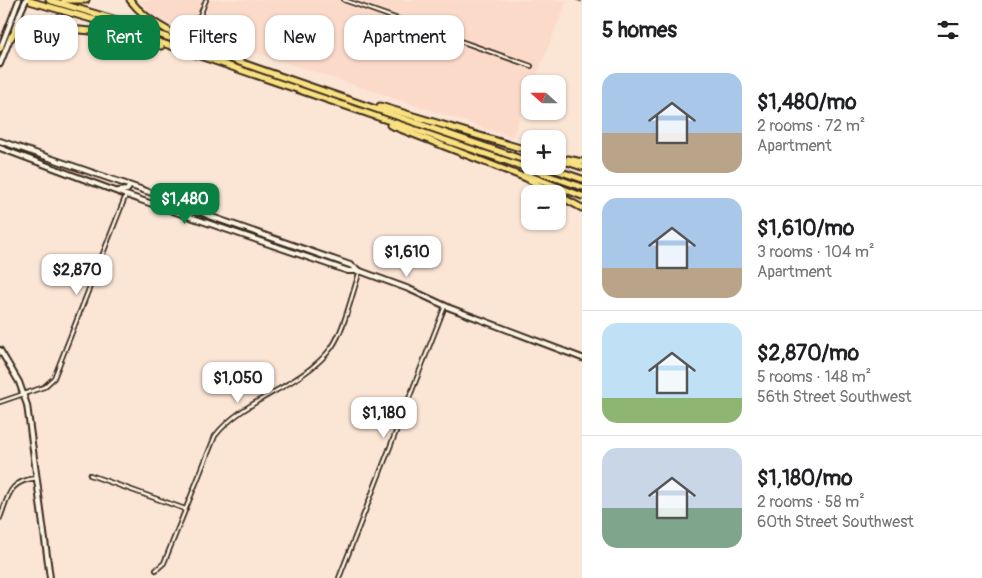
<!DOCTYPE html>
<html lang="en">
<head>
<meta charset="utf-8">
<style>
  :root { --surface:#fff; --page:#f6f6f6; --text:#202124; --muted:#757577; --line:#e0e0e0; --accent:#0b8043 }
  body { margin:0; font-family:Pangolin,sans-serif; background:var(--page); color:var(--text); height:100vh; display:flex; flex-direction:column; font-size:19px; white-space:nowrap }
  * { box-sizing:border-box; margin:0 }
  p { font-size:16px; color:var(--muted) }
  .icon { flex:none; width:28px; height:28px; fill:none; stroke:currentColor; stroke-width:2; stroke-linecap:round; stroke-linejoin:round }
  .map { position:relative; flex:1; overflow:hidden }
  .panel { display:flex; flex-direction:column; background:var(--surface); width:400px }
  .panel>* { flex:none }
  .hud { position:absolute; left:15px; top:15px; width:475px; height:45px; display:flex; gap:10px }
  .needle { width:32px; rotate:291deg }
  .buttons { position:absolute; left:521px; top:75px; display:grid; gap:10px }
  .buttons a { display:grid; place-items:center; width:45px; height:45px; border-radius:10px; background:var(--surface); box-shadow:0 1px 4px #0004; font-size:25px }
  .price { position:absolute; translate:-50% -42px; padding:0 11px; border-radius:10px; background:#fff; color:#222; font-size:16px; line-height:32px; filter:drop-shadow(0 1px 2px #0008) }
  .price::after { content:''; position:absolute; left:50%; top:30px; width:15px; height:11px; margin-left:-8px; background:inherit; clip-path:polygon(0 0,100% 0,50% 100%) }
  .price.on { background:var(--accent); color:#fff }
  ul { padding:0; list-style:none }
  li { display:flex; align-items:center; gap:15px; height:125px; padding:0 20px }
  li+li { border-top:1px solid var(--line) }
  li span { display:grid; place-items:center; flex:none; width:140px; height:100px; border-radius:15px; color:#555 }
  li>.icon { margin-inline-start:auto }
  span .icon { width:60px; height:60px; fill:#fffc; stroke-width:1 }
  li b { font-size:21px }
  h2 { display:flex; justify-content:space-between; align-items:center; height:60px; padding:0 20px; font-size:21px }
  .tag { padding:0 18px; border-radius:15px; background:var(--surface); box-shadow:0 1px 4px #0004; font-size:18px; line-height:45px }
  .tag.on { background:var(--accent); color:#fff }
  main { display:flex; flex:1; min-height:0 }
  .map>svg:first-child { display:block }
</style>
</head>
<body>
<main>
<div class="map">
<svg width="582" height="578" viewBox="0 0 582 578">
  <rect width="100%" height="100%" fill="#fbe5d5"/>
  <filter id="ink" filterUnits="userSpaceOnUse"><feTurbulence type="fractalNoise" baseFrequency=".02" numOctaves="2"/><feDisplacementMap in="SourceGraphic" scale="10" xChannelSelector="R" yChannelSelector="G"/><feConvolveMatrix kernelMatrix="1 2 1 2 8 2 1 2 1" color-interpolation-filters="sRGB"/></filter>
  <g filter="url(#ink)">
    <!-- built -->
    <polygon fill="#fbdaca" points="139,0 563,0 567,1 533,84 530,84 530,92 512,137 166,23 150,14"/>
    <g fill="none" stroke-linecap="round" stroke-linejoin="round">
      <!-- street casing -->
      <g stroke="#3b2a1e" stroke-width="6">
        <g id="street">
          <polyline points="344,0 531,66"/>
          <polyline points="197,23 206,0"/>
          <polyline points="0,402 44,387 54,378 126,195"/>
          <polyline points="90,475 185,509"/>
          <path d="M0,518c9,-24 9,-37 37,-40"/>
          <path d="M156,570l8,-7 51,-127c30,-39 88,-49 117,-89 13,-19 20,-54 28,-76"/>
          <polyline points="339,578 445,306"/>
        </g>
      </g>
      <!-- secondary casing -->
      <g stroke="#3b2a1e" stroke-width="8">
        <g id="secondary">
          <polyline points="14,30 21,11"/>
          <polyline points="0,49 19,0"/>
          <polyline points="0,64 11,36"/>
          <polyline points="0,141 184,204 209,216 350,265 360,271 409,289 450,308 582,358"/>
          <polyline points="0,148 126,195 348,271 360,271"/>
          <polyline points="118,191 127,190 130,186"/>
          <polyline points="0,350 19,382 27,405 50,578"/>
        </g>
      </g>
      <!-- highway casing -->
      <g stroke="#3b2a1e" stroke-width="9">
        <g id="highway">
          <polyline points="26,0 95,20 582,187"/>
          <polyline points="49,0 120,21 530,162"/>
          <polyline points="64,0 86,0"/>
          <path d="M130,0c24,31 63,41 98,55"/>
          <polyline points="11,38 18,26 23,25 114,33 161,46"/>
          <polyline points="0,48 1,47"/>
          <polyline points="380,106 530,151"/>
          <polyline points="390,125 526,178 582,208"/>
          <polyline points="558,159 582,167"/>
          <polyline points="568,159 582,162"/>
          <polyline points="544,166 582,179"/>
          <polyline points="525,174 582,196"/>
        </g>
      </g>
      <!-- street -->
      <use href="#street" stroke="#fcf5e5" stroke-width="2.5"/>
      <!-- secondary -->
      <use href="#secondary" stroke="#fcf5e5" stroke-width="4"/>
      <!-- highway -->
      <use href="#highway" stroke="#f9e181" stroke-width="5"/>
      <!-- rail -->
      <polyline stroke="#3b2a1e" stroke-width="1" stroke-dasharray="8 4" stroke-linecap="butt" points="576,0 582,2"/>
      <!-- secondary-bridge casing -->
      <g stroke="#3b2a1e" stroke-width="8" stroke-linecap="butt">
        <polyline id="secondary-bridge" points="21,11 26,0"/>
      </g>
      <!-- secondary-bridge -->
      <use href="#secondary-bridge" stroke="#fcf5e5" stroke-width="4"/>
    </g>
  </g>
</svg>
<div class="buttons">
<a><svg class="needle" viewBox="-14 -14 28 28"><path d="M0-13l5 13h-10z" fill="#e53935"/><path d="M0 13l5-13h-10z" fill="#757577"/></svg></a>
<a>+</a>
<a>−</a>
</div>
<b class="price on" style="left:185px;top:225px">$1,480</b>
<b class="price" style="left:407px;top:278px">$1,610</b>
<b class="price" style="left:77px;top:296px">$2,870</b>
<b class="price" style="left:238px;top:404px">$1,050</b>
<b class="price" style="left:384px;top:439px">$1,180</b>
<div class="hud">
<a class="tag">Buy</a>
<a class="tag on">Rent</a>
<a class="tag">Filters</a>
<a class="tag">New</a>
<a class="tag">Apartment</a>
</div>
</div>
<section class="panel">
<h2>5 homes<svg class="icon" aria-label="filters" viewBox="0 0 24 24"><path d="M4 7h16M4 17h16"/><circle cx="9" cy="7" r="2"/><circle cx="15" cy="17" r="2"/></svg></h2>
<ul>
<li><span style="background:linear-gradient(#a9c7e8 60%,#b9a48a 0)"><svg class="icon" aria-label="home" viewBox="0 0 24 24"><path d="M3 11l9-7 9 7M6 9v11h12V9"/></svg></span><div><b>$1,480/mo</b><p>2 rooms · 72 m²</p><p>Apartment</p></div></li>
<li><span style="background:linear-gradient(#a9c7e8 70%,#b9a48a 0)"><svg class="icon" aria-label="home" viewBox="0 0 24 24"><path d="M3 11l9-7 9 7M6 9v11h12V9"/></svg></span><div><b>$1,610/mo</b><p>3 rooms · 104 m²</p><p>Apartment</p></div></li>
<li><span style="background:linear-gradient(#bfe0f5 75%,#8fb573 0)"><svg class="icon" aria-label="home" viewBox="0 0 24 24"><path d="M3 11l9-7 9 7M6 9v11h12V9"/></svg></span><div><b>$2,870/mo</b><p>5 rooms · 148 m²</p><p>56th Street Southwest</p></div></li>
<li><span style="background:linear-gradient(#c9d6e8 60%,#7fa58c 0)"><svg class="icon" aria-label="home" viewBox="0 0 24 24"><path d="M3 11l9-7 9 7M6 9v11h12V9"/></svg></span><div><b>$1,180/mo</b><p>2 rooms · 58 m²</p><p>60th Street Southwest</p></div></li>
</ul>
</section>
</main>
</body>
</html>
